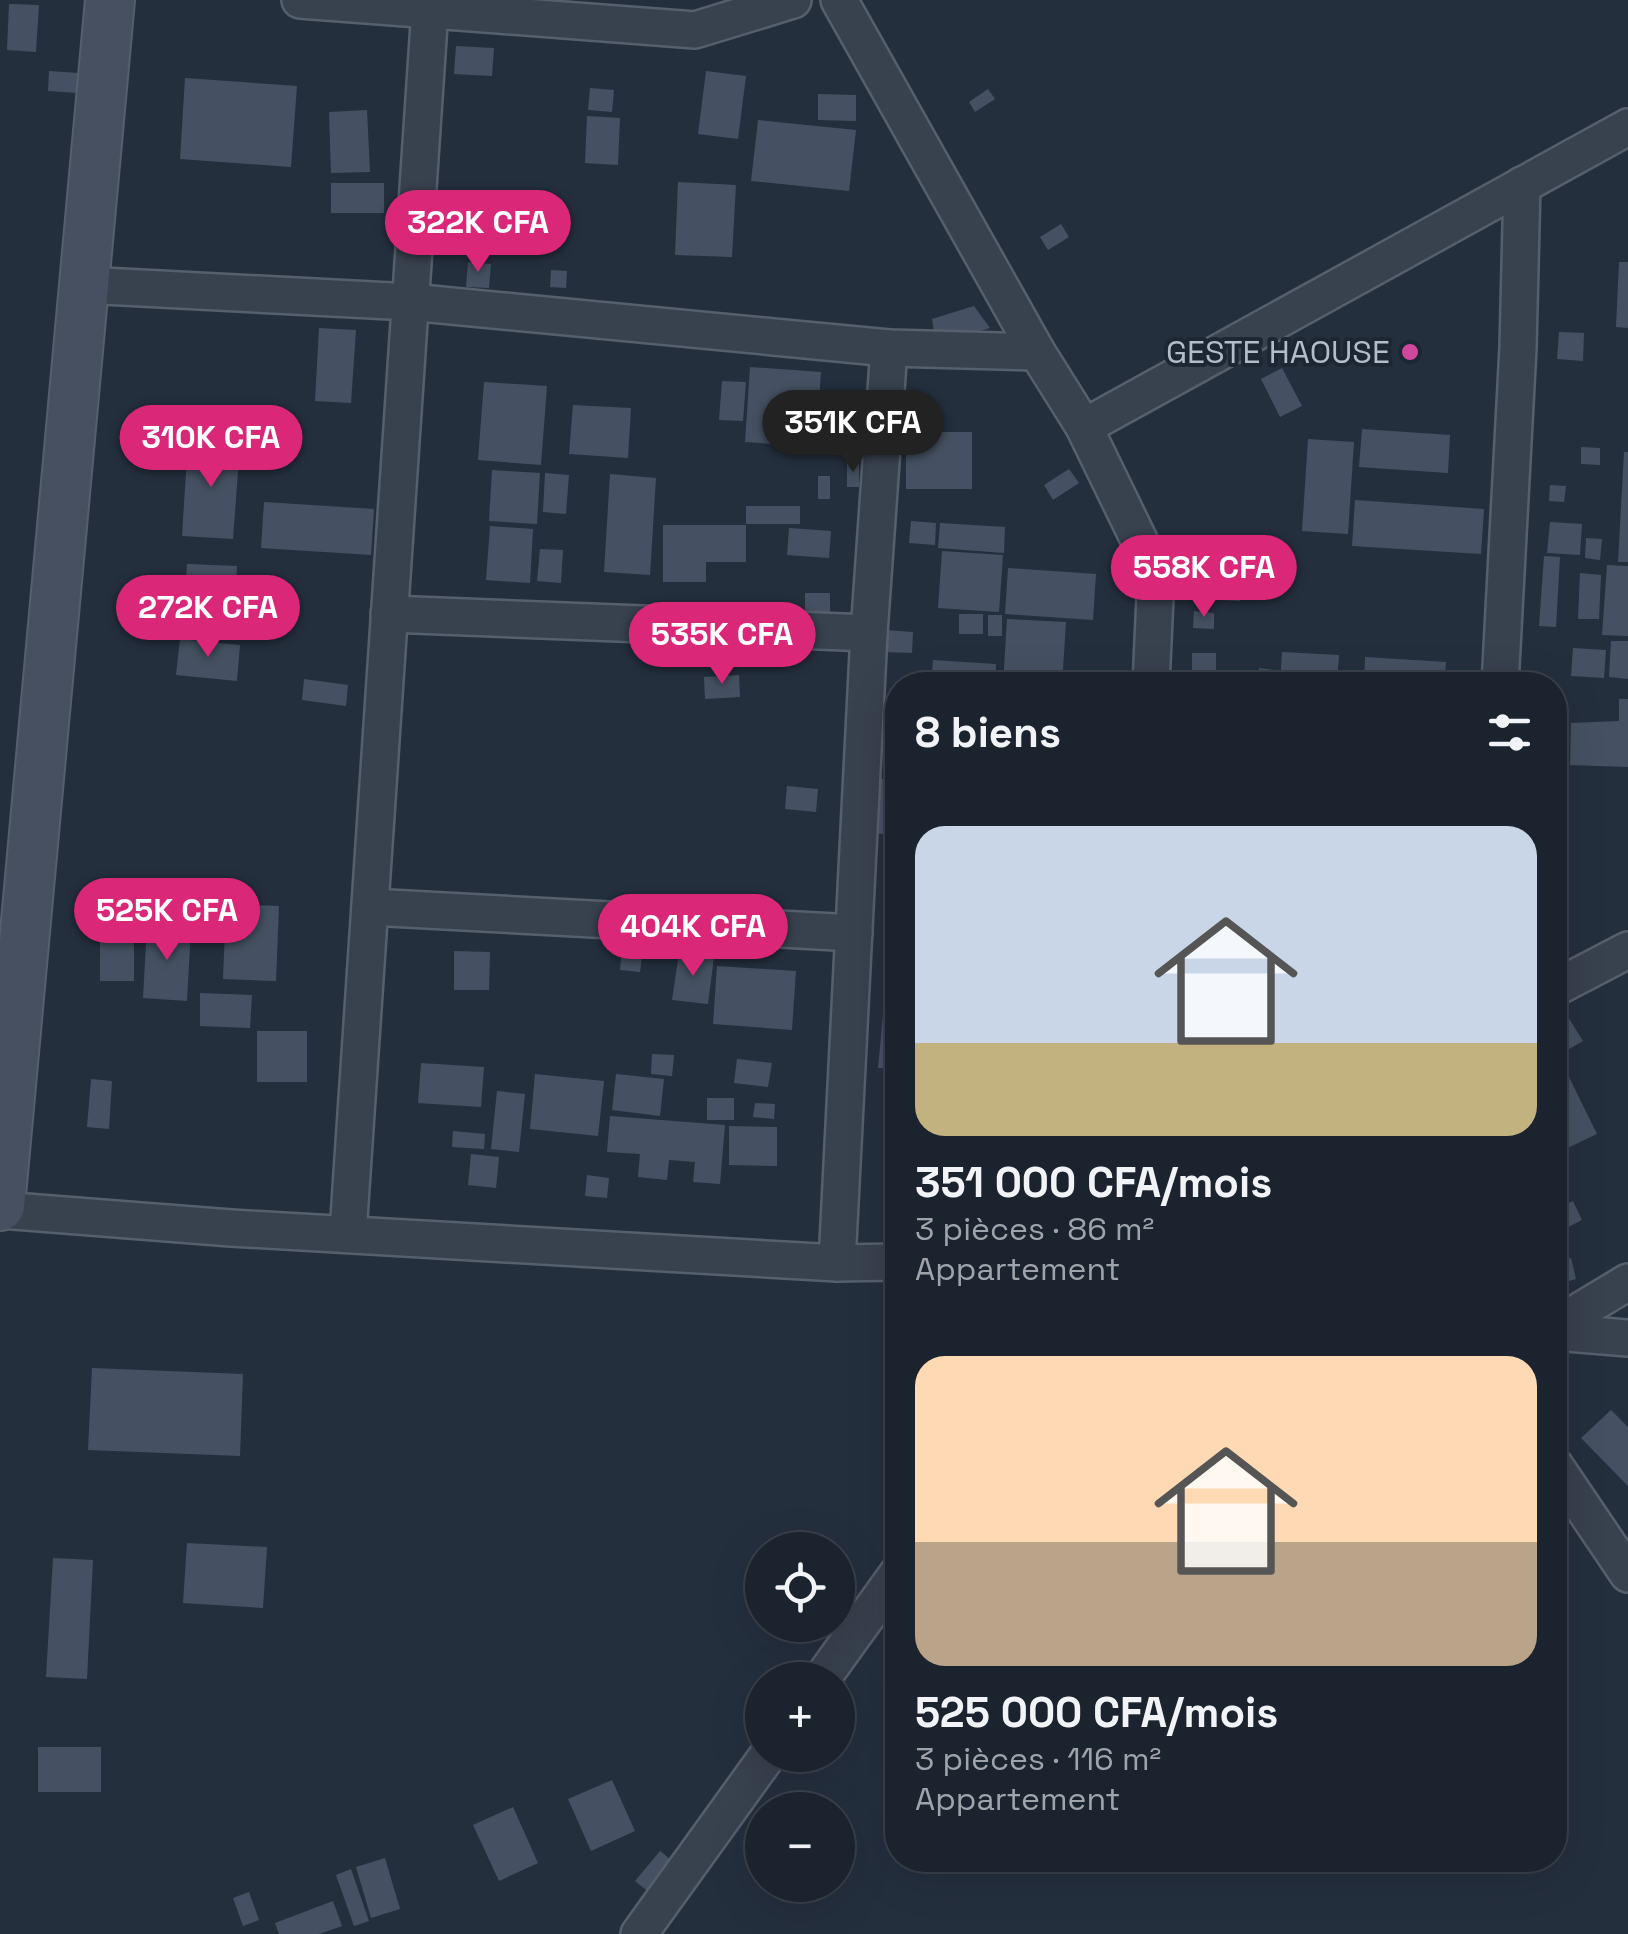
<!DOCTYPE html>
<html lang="fr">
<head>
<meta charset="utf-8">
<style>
  :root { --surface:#1b232e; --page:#242b36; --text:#f1f3f6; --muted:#a0a4aa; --line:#39404a; --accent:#db2777 }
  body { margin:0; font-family:"Space Grotesk",sans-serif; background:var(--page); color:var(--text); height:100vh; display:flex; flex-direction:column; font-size:38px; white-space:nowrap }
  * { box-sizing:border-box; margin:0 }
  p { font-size:32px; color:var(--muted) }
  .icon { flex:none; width:55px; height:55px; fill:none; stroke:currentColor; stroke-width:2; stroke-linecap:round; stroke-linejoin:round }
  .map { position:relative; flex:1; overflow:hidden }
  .details { position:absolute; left:885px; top:672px; width:682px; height:1200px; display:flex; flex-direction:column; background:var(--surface); border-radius:40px; box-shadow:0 10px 40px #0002,0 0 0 2px var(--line) }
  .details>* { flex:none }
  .controls { position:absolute; left:745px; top:1532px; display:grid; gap:20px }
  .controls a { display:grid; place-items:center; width:110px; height:110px; border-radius:50%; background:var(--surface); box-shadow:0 10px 40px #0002,0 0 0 2px var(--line); font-size:50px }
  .price { position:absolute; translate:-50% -85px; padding:0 22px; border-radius:35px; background:var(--accent); color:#fff; font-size:32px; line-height:65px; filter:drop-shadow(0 2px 5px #0008) }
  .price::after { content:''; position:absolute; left:50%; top:60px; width:30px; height:22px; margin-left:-15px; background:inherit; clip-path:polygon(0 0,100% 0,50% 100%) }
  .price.on { background:#222; color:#fff }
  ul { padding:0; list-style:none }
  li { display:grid; align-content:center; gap:20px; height:530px; padding:0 30px }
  li span { display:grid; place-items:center; height:310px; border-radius:30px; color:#555 }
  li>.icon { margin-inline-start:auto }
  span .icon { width:180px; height:180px; fill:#fffc; stroke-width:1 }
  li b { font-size:42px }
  h2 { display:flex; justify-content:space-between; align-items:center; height:120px; padding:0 30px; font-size:42px }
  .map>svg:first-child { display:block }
</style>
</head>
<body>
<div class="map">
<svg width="1628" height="1934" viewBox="0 0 1628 1934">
  <rect width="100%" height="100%" fill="#242f3e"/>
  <!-- building -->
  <g fill="#455162">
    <polygon points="9,4 39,5 36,52 7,50"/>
    <polygon points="456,46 494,48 492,76 454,74"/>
    <polygon points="49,71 79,73 77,93 48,91"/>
    <polygon points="706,71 746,76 738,139 698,134"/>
    <polygon points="185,78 297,86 291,167 180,159"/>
    <polygon points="590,88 614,90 612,112 588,110"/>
    <polygon points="988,89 995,99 975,112 969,102"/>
    <polygon points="818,94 856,95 856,121 818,120"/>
    <polygon points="367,110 370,172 331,173 329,112"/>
    <polygon points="587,116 620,118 618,165 585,163"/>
    <polygon points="758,120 856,130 849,191 751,181"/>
    <polygon points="678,182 736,185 732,257 675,255"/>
    <rect x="331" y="183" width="53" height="30"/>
    <polygon points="1061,224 1069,237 1048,250 1040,237"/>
    <polygon points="468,262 491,264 489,288 466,287"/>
    <polygon points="1619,262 1628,262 1628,328 1616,327"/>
    <polygon points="551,270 567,271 566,288 550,287"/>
    <polygon points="974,306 990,328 936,344 932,319"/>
    <polygon points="319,328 356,330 351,403 315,401"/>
    <polygon points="1559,332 1584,333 1583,361 1557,359"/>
    <polygon points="750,367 821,372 816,447 745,442"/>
    <polygon points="1282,368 1302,406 1280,417 1261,379"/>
    <polygon points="722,381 746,382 743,421 719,420"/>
    <polygon points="484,382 547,386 541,465 478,460"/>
    <polygon points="573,405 631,408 628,458 569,454"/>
    <polygon points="1362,429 1450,435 1448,473 1359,467"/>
    <rect x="906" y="432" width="66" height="57"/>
    <polygon points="135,436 158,436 158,460 135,459"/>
    <polygon points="1308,439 1354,442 1348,534 1302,531"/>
    <polygon points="188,441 240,445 233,539 182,536"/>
    <polygon points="1581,447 1600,448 1600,465 1581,464"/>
    <polygon points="1624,452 1628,452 1628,562 1618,562"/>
    <rect x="847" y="463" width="12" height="24"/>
    <polygon points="1069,469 1079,483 1053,500 1044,485"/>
    <polygon points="492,470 540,473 537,524 489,521"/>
    <polygon points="545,473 569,475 566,514 543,512"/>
    <polygon points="610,474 656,478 650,575 604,572"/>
    <rect x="818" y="476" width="12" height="23"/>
    <polygon points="1550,485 1566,486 1564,502 1549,501"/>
    <polygon points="1355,500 1484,509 1481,554 1352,546"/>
    <polygon points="264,502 374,509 371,555 261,548"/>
    <rect x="746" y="506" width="54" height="18"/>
    <polygon points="911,521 936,523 935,545 909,543"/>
    <polygon points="1550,522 1582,524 1580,555 1547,553"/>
    <polygon points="940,523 1005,527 1004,553 938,548"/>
    <polygon points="663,525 746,525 746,562 706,562 706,582 663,582"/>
    <polygon points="490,526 533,529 530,583 486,580"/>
    <polygon points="789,528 831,531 829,558 787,555"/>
    <polygon points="1586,538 1602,539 1600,560 1585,558"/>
    <polygon points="540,549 563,550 561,583 537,581"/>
    <polygon points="942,551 1003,555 999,612 938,608"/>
    <polygon points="1544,556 1560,557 1556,627 1539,626"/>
    <polygon points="187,564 237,566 234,630 183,628"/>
    <polygon points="1607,565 1628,566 1628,636 1602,635"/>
    <polygon points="1008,568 1096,574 1093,620 1005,614"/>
    <polygon points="1580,573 1601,575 1599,619 1578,619"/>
    <polygon points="1220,579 1241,580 1240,601 1219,600"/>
    <rect x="805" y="593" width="25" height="27"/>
    <polygon points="1194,611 1214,613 1214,629 1193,628"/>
    <rect x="959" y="614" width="24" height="20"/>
    <rect x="988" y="615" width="14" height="21"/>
    <polygon points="1007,619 1066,622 1062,685 1003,685"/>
    <polygon points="885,630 913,632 912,653 884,652"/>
    <polygon points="180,639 240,645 237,681 176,675"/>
    <polygon points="1611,641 1628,641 1628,679 1609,677"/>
    <polygon points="1573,648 1606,650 1604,678 1571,676"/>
    <polygon points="1282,652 1339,655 1337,685 1280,685"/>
    <rect x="1192" y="653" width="24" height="19"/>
    <polygon points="1365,657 1446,662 1444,685 1364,685"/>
    <polygon points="933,660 996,664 995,685 931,685"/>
    <polygon points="1259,668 1275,670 1274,685 1258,685"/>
    <polygon points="739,675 740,697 705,699 704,677"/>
    <polygon points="304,679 348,685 346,706 302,700"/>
    <polygon points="1619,699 1628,699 1628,767 1570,765 1571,723 1619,721"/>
    <polygon points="863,778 898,780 896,835 860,832"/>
    <polygon points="787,786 818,789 816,812 785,809"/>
    <rect x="100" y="901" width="34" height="80"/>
    <rect x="161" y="904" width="33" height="16"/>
    <polygon points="226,904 279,906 276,981 223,979"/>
    <polygon points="147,926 191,928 187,1001 143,998"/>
    <polygon points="622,948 643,950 640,972 620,970"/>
    <polygon points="454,951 490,952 489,990 454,990"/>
    <polygon points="679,953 714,957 708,1004 672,1000"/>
    <polygon points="717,966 796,971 792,1030 713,1024"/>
    <polygon points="200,993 252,995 250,1028 200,1026"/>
    <polygon points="885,993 898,995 898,1069 878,1068"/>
    <polygon points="1568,1017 1583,1041 1569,1049 1555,1025"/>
    <rect x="257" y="1031" width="50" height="51"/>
    <polygon points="652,1054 674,1055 672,1076 651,1074"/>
    <polygon points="737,1059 772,1063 768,1087 734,1083"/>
    <polygon points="421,1063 484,1067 481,1107 418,1103"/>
    <polygon points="535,1074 604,1081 598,1136 530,1129"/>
    <polygon points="616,1074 664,1079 660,1116 612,1110"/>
    <polygon points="1568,1075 1597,1134 1555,1154 1555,1081"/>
    <polygon points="91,1079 112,1081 109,1129 87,1127"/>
    <polygon points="497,1091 525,1094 519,1152 491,1149"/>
    <rect x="707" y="1098" width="27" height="22"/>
    <polygon points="755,1103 775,1104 774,1119 753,1117"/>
    <polygon points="610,1116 725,1125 720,1184 693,1182 695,1162 669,1160 667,1180 638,1177 640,1154 607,1152"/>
    <polygon points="729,1126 777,1127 777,1166 729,1165"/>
    <polygon points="453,1131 485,1134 484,1149 452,1147"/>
    <polygon points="471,1154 499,1157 496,1188 468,1185"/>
    <polygon points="587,1175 609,1178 607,1198 585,1196"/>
    <polygon points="1573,1201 1582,1220 1559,1232 1555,1223 1555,1210"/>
    <polygon points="1571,1258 1576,1279 1555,1285 1555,1262"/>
    <polygon points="92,1368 243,1374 240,1456 88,1450"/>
    <polygon points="1611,1410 1628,1427 1628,1486 1581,1438"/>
    <polygon points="187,1543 267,1547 263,1608 183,1603"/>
    <polygon points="53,1558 93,1560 87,1679 46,1677"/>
    <rect x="38" y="1747" width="63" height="45"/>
    <polygon points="612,1780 635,1831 591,1851 568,1799"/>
    <polygon points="513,1807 538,1863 499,1881 473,1825"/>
    <polygon points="660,1851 676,1864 651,1894 635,1881"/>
    <polygon points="385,1858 400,1909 371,1918 356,1867"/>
    <polygon points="351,1869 369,1921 354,1926 336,1875"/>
    <polygon points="249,1892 259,1920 243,1926 233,1898"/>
    <polygon points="333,1901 342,1926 319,1934 279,1934 275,1923"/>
  </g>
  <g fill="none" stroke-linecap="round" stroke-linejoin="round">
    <!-- street casing -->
    <g stroke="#565f6c" stroke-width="40">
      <g id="street">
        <polyline points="300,0 695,30 793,0"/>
        <polyline points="839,0 1037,352 1084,427 1156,575 1151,685"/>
        <polyline points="84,285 410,302 889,348 1037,352"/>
        <polyline points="1084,427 1628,127"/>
        <polyline points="389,614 869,633"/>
        <polyline points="1500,685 1518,348 1522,185"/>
        <polyline points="370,907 854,933"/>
        <polyline points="1555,988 1628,950"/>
        <polyline points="0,1210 231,1228 837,1263 898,1262"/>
        <polyline points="348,1233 430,9"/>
        <polyline points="837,1263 869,633 889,348"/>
        <polyline points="1555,1326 1628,1282"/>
        <polyline points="1555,1332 1628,1338"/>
        <polyline points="1555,1466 1628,1574"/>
        <polyline points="821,1680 898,1573"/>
        <polyline points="639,1934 768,1755"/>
      </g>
    </g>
    <!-- secondary casing -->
    <g stroke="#565f6c" stroke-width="52">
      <polyline id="secondary" points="0,1206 110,0"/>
    </g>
    <!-- street -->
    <use href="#street" stroke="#38414e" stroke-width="35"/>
    <!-- secondary -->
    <use href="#secondary" stroke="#465061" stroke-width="48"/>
  </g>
  <!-- markers -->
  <circle fill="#d1479c" stroke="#1d2633" stroke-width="4" cx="1410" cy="352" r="10"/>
  <g text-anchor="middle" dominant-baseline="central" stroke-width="8" stroke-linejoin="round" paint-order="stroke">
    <!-- poi labels -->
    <g font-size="32" fill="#b4bcc9" stroke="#1d2633" text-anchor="end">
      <text x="1390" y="352">GESTE HAOUSE</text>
    </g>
  </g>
</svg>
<div class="controls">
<a><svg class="icon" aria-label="locate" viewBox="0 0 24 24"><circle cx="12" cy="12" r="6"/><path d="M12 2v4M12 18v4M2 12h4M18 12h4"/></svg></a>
<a>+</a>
<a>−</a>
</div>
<b class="price" style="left:478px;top:275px">322K CFA</b>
<b class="price on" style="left:853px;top:475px">351K CFA</b>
<b class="price" style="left:211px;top:490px">310K CFA</b>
<b class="price" style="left:1204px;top:620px">558K CFA</b>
<b class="price" style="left:208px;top:660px">272K CFA</b>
<b class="price" style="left:722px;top:687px">535K CFA</b>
<b class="price" style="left:167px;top:963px">525K CFA</b>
<b class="price" style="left:693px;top:979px">404K CFA</b>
<section class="details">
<h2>8 biens<svg class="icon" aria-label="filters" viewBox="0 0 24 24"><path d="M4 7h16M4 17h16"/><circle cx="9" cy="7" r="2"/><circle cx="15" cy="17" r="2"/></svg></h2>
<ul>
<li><span style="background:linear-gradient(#c9d6e8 70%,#c2b280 0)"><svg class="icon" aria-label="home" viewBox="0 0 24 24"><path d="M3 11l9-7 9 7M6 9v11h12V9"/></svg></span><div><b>351 000 CFA/mois</b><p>3 pièces · 86 m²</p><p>Appartement</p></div></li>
<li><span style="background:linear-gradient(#ffd9b3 60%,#b9a48a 0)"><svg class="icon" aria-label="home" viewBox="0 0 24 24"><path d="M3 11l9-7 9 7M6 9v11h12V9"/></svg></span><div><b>525 000 CFA/mois</b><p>3 pièces · 116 m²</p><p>Appartement</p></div></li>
</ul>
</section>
</div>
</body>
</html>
